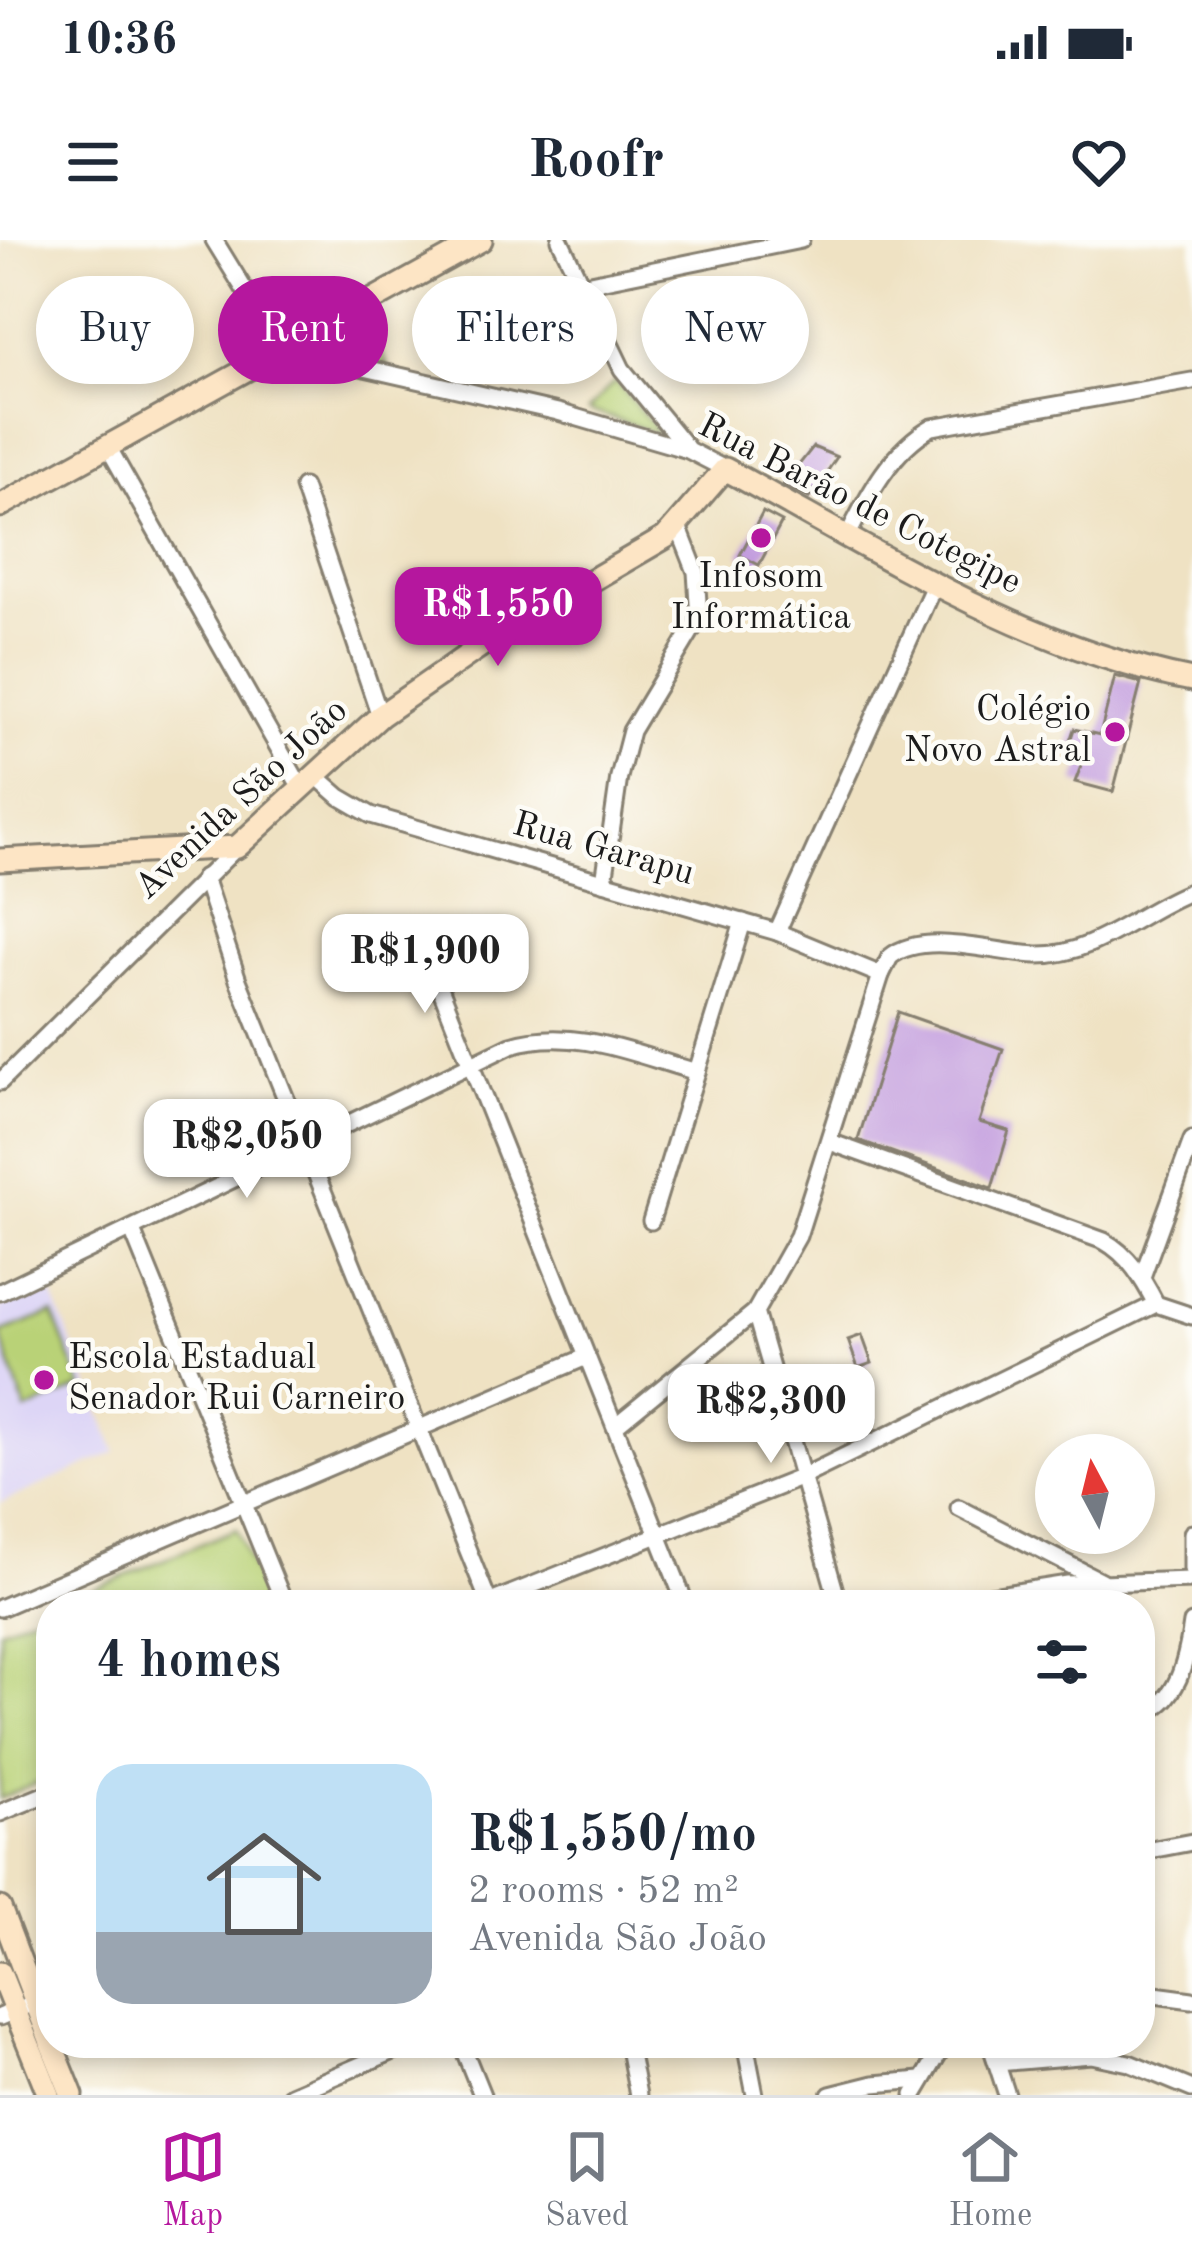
<!DOCTYPE html>
<html lang="en">
<head>
<meta charset="utf-8">
<style>
  :root { --surface:#fff; --page:#f2f2f3; --text:#1f2937; --muted:#747a83; --line:#e0e1e3; --accent:#b5179e }
  body { margin:0; font-family:"Old Standard TT",serif; background:var(--page); color:var(--text); height:100vh; display:flex; flex-direction:column; font-size:45px; white-space:nowrap }
  * { box-sizing:border-box; margin:0 }
  p { font-size:39px; color:var(--muted) }
  .icon { flex:none; width:66px; height:66px; fill:none; stroke:currentColor; stroke-width:2; stroke-linecap:round; stroke-linejoin:round }
  .map { position:relative; flex:1; overflow:hidden }
  .details { position:absolute; left:36px; top:1350px; width:1119px; height:468px; display:flex; flex-direction:column; background:var(--surface); border-radius:48px; box-shadow:0 6px 18px #0003 }
  .details>* { flex:none }
  .top-card { position:absolute; left:36px; top:36px; width:1122px; height:108px; display:flex; gap:24px }
  .needle { width:78px; rotate:353deg }
  .controls { position:absolute; left:1035px; top:1194px; display:grid; gap:24px }
  .controls a { display:grid; place-items:center; width:120px; height:120px; border-radius:50%; background:var(--surface); box-shadow:0 6px 18px #0003; font-size:60px }
  .price { position:absolute; translate:-50% -102px; padding:0 27px; border-radius:24px; background:#fff; color:#222; font-size:39px; line-height:78px; filter:drop-shadow(0 3px 6px #0008) }
  .price::after { content:''; position:absolute; left:50%; top:72px; width:36px; height:27px; margin-left:-18px; background:inherit; clip-path:polygon(0 0,100% 0,50% 100%) }
  .price.active { background:var(--accent); color:#fff }
  ul { padding:0; list-style:none }
  li { display:flex; align-items:center; gap:36px; height:300px; padding:0 60px }
  li span { display:grid; place-items:center; flex:none; width:336px; height:240px; border-radius:36px; color:#555 }
  li>.icon { margin-inline-start:auto }
  span .icon { width:144px; height:144px; fill:#fffc; stroke-width:1 }
  li b { font-size:51px }
  h2 { display:flex; justify-content:space-between; align-items:center; height:144px; padding:0 60px; font-size:51px }
  .chip { padding:0 42px; border-radius:54px; background:var(--surface); box-shadow:0 6px 18px #0003; font-size:42px; line-height:108px }
  .chip.active { background:var(--accent); color:#fff }
  .status { display:flex; justify-content:space-between; align-items:center; height:84px; padding:0 60px; background:var(--surface); direction:ltr }
  .status svg { height:33px; fill:currentColor }
  header { display:flex; justify-content:space-between; align-items:center; height:156px; padding:0 60px; background:var(--surface); font-size:54px; font-weight:700 }
  .tab-bar { display:flex; justify-content:space-around; align-items:center; height:168px; border-top:3px solid var(--line); background:var(--surface); font-size:33px; color:var(--muted) }
  .tab-bar a { display:grid; justify-items:center; gap:6px }
  .tab-bar .active { color:var(--accent) }
  .map>svg:first-child { display:block }
</style>
</head>
<body>
<div class="status"><b>10:36</b><svg viewBox="0 0 49 12"><path d="M0 12V9h3v3zM5 12V6h3v6zM10 12V3h3v9zM15 12V0h3v12zM26 1h20v11H26zM47 4h2v5h-2z"/></svg></div>
<header><svg class="icon" aria-label="menu" viewBox="0 0 24 24"><path d="M4 6h16M4 12h16M4 18h16"/></svg>Roofr<svg class="icon" aria-label="heart" viewBox="0 0 24 24"><path d="M12 20l-8-8c-3-5 5-10 8-4 3-6 11-1 8 4z"/></svg></header>
<div class="map">
<svg width="1192" height="1855" viewBox="0 0 1192 1855">
  <rect width="100%" height="100%" fill="#fdfcf7"/>
  <filter id="ink" filterUnits="userSpaceOnUse"><feTurbulence type="fractalNoise" baseFrequency=".00833" numOctaves="2"/><feDisplacementMap in="SourceGraphic" scale="24" xChannelSelector="R" yChannelSelector="G"/><feConvolveMatrix kernelMatrix="1 2 1 2 8 2 1 2 1" color-interpolation-filters="sRGB"/></filter>
  <filter id="wash" filterUnits="userSpaceOnUse"><feTurbulence type="fractalNoise" baseFrequency=".004" numOctaves="4" result="noise"/><feDisplacementMap in="SourceGraphic" scale="48" xChannelSelector="R" yChannelSelector="G"/><feGaussianBlur stdDeviation="2.7" result="paint"/><feColorMatrix in="noise" values="0 0 0 0 0 0 0 0 0 0 0 0 0 0 0 0 0 1.4 0 .05"/><feComposite in="paint" operator="in"/></filter>
  <g filter="url(#wash)">
    <rect width="100%" height="100%" fill="#efe2c3"/>
    <!-- built -->
    <polygon fill="#ddd5f6" points="49,1046 116,1212 0,1263 0,1068"/>
    <!-- green -->
    <g fill="#b9d277" stroke="#6a774a" stroke-width="3">
      <polygon points="359,76 388,125 340,118 331,109 331,92"/>
      <polygon points="615,141 662,195 588,170"/>
      <polygon points="53,1073 82,1147 26,1171 0,1093"/>
      <polygon points="236,1289 268,1365 56,1365"/>
      <polygon points="51,1367 51,1537 0,1559 0,1389"/>
    </g>
    <g id="blocks">
      <!-- building -->
      <g fill="#c39dde">
        <polygon points="813,207 837,217 809,258 783,245"/>
        <polygon points="763,272 782,282 759,325 740,315"/>
        <polygon points="1115,436 1141,443 1113,552 1075,542 1086,513 1075,511 1076,505 1069,504 1074,489 1100,495"/>
        <polygon points="898,772 1003,809 979,882 1009,891 992,948 858,900"/>
        <polygon points="862,1095 872,1123 858,1128 848,1100"/>
      </g>
    </g>
  </g>
  <g filter="url(#ink)">
    <use href="#blocks" fill-opacity="0" stroke="#867f70" stroke-width="3"/>
    <g fill="none" stroke-linecap="round" stroke-linejoin="round">
      <!-- street casing -->
      <g stroke="#867f70" stroke-width="21">
        <g id="street">
          <polyline points="214,0 281,109 558,172 688,210 725,229"/>
          <polyline points="560,0 622,129 686,207"/>
          <polyline points="580,45 801,0"/>
          <polyline points="107,205 300,546"/>
          <polyline points="303,247 380,476"/>
          <path d="M848,295c20,-39 43,-85 84,-108l260,-46"/>
          <polyline points="314,534 340,557 371,575 777,692 881,735"/>
          <polyline points="204,637 238,740 490,1365"/>
          <polyline points="604,642 619,537 631,491 699,378 696,332 678,286"/>
          <polyline points="777,692 935,343"/>
          <polyline points="425,710 686,1365"/>
          <polyline points="0,842 236,608"/>
          <path d="M830,902l274,99c25,14 39,38 52,63l36,12"/>
          <polyline points="651,981 743,682"/>
          <polyline points="132,990 285,1365"/>
          <polyline points="1142,1037 1192,900"/>
          <path d="M0,1052l511,-247c63,-19 125,10 186,27"/>
          <polyline points="755,1072 839,1365"/>
          <path d="M615,1186l140,-114 43,-76 83,-261 9,-18c34,-28 106,-3 147,-2 58,1 104,-45 155,-64"/>
          <polyline points="959,1268 1101,1341"/>
          <polyline points="1192,1293 1192,1329"/>
          <polyline points="483,1365 800,1238 1156,1064"/>
          <polyline points="933,1365 1068,1344 1192,1340"/>
          <polyline points="0,1368 586,1117"/>
          <path d="M1140,1473c38,-7 47,-55 52,-90"/>
          <polyline points="0,1573 51,1552"/>
          <polyline points="1140,1612 1192,1602"/>
          <polyline points="1140,1753 1192,1760"/>
          <polyline points="0,1777 51,1756"/>
          <polyline points="461,1803 482,1855"/>
          <polyline points="628,1803 638,1855"/>
          <polyline points="745,1803 755,1855"/>
          <polyline points="990,1803 1007,1855"/>
          <polyline points="997,1823 1091,1815 1129,1823 1192,1849"/>
          <polyline points="291,1855 412,1803"/>
          <polyline points="830,1855 874,1844 921,1840"/>
          <polyline points="914,1855 945,1803"/>
        </g>
      </g>
      <!-- secondary casing -->
      <g stroke="#867f70" stroke-width="27">
        <g id="secondary">
          <polyline points="0,266 481,0"/>
          <path d="M0,620l237,-13 143,-131 108,-75 178,-104 59,-68c150,81 298,178 467,211"/>
          <polyline points="0,1668 51,1802"/>
          <polyline points="0,1733 49,1855"/>
          <polyline points="51,1803 72,1855"/>
        </g>
      </g>
      <!-- street -->
      <use href="#street" stroke="#fff" stroke-width="15"/>
      <!-- secondary -->
      <use href="#secondary" stroke="#fde5c5" stroke-width="21"/>
    </g>
  </g>
  <!-- markers -->
  <g fill="#b5179e" stroke="#fdfcf7" stroke-width="4.5">
    <circle cx="761" cy="298" r="12"/>
    <circle cx="1115" cy="492" r="12"/>
    <circle cx="44" cy="1140" r="12"/>
  </g>
  <g text-anchor="middle" dominant-baseline="central" stroke-width="9" stroke-linejoin="round" paint-order="stroke">
    <!-- street labels -->
    <g font-size="36" fill="#1c1c1c" stroke="#fdfcf7">
      <text transform="translate(859 265) rotate(27)">Rua Barão de Cotegipe</text>
      <text transform="translate(242 560) rotate(-43)">Avenida São João</text>
      <text transform="translate(603 610) rotate(16)">Rua Garapu</text>
    </g>
    <!-- poi labels -->
    <g font-size="36" fill="#1c1c1c" stroke="#fdfcf7">
      <text x="761" y="338">Infosom<tspan x="761" dy="41">Informática</tspan></text>
      <text x="1091" y="471" text-anchor="end">Colégio<tspan x="1091" dy="41">Novo Astral</tspan></text>
      <text x="68" y="1119" text-anchor="start">Escola Estadual<tspan x="68" dy="41">Senador Rui Carneiro</tspan></text>
    </g>
  </g>
</svg>
<div class="controls">
<a><svg class="needle" viewBox="-14 -14 28 28"><path d="M0-13l5 13h-10z" fill="#e53935"/><path d="M0 13l5-13h-10z" fill="#747a83"/></svg></a>
</div>
<b class="price active" style="left:498px;top:429px">R$1,550</b>
<b class="price" style="left:425px;top:776px">R$1,900</b>
<b class="price" style="left:247px;top:961px">R$2,050</b>
<b class="price" style="left:771px;top:1226px">R$2,300</b>
<div class="top-card">
<a class="chip">Buy</a>
<a class="chip active">Rent</a>
<a class="chip">Filters</a>
<a class="chip">New</a>
</div>
<section class="details">
<h2>4 homes<svg class="icon" aria-label="filters" viewBox="0 0 24 24"><path d="M4 7h16M4 17h16"/><circle cx="9" cy="7" r="2"/><circle cx="15" cy="17" r="2"/></svg></h2>
<ul>
<li><span style="background:linear-gradient(#bfe0f5 70%,#9aa5b1 0)"><svg class="icon" aria-label="home" viewBox="0 0 24 24"><path d="M3 11l9-7 9 7M6 9v11h12V9"/></svg></span><div><b>R$1,550/mo</b><p>2 rooms · 52 m²</p><p>Avenida São João</p></div></li>
</ul>
</section>
</div>
<nav class="tab-bar">
<a class="active"><svg class="icon" aria-label="map" viewBox="0 0 24 24"><path d="M3 6l6-2 6 2 6-2v14l-6 2-6-2-6 2zM9 4v14M15 6v14"/></svg>Map</a>
<a><svg class="icon" aria-label="saved" viewBox="0 0 24 24"><path d="M7 4h10v16l-5-4-5 4z"/></svg>Saved</a>
<a><svg class="icon" aria-label="home" viewBox="0 0 24 24"><path d="M3 11l9-7 9 7M6 9v11h12V9"/></svg>Home</a>
</nav>
</body>
</html>
